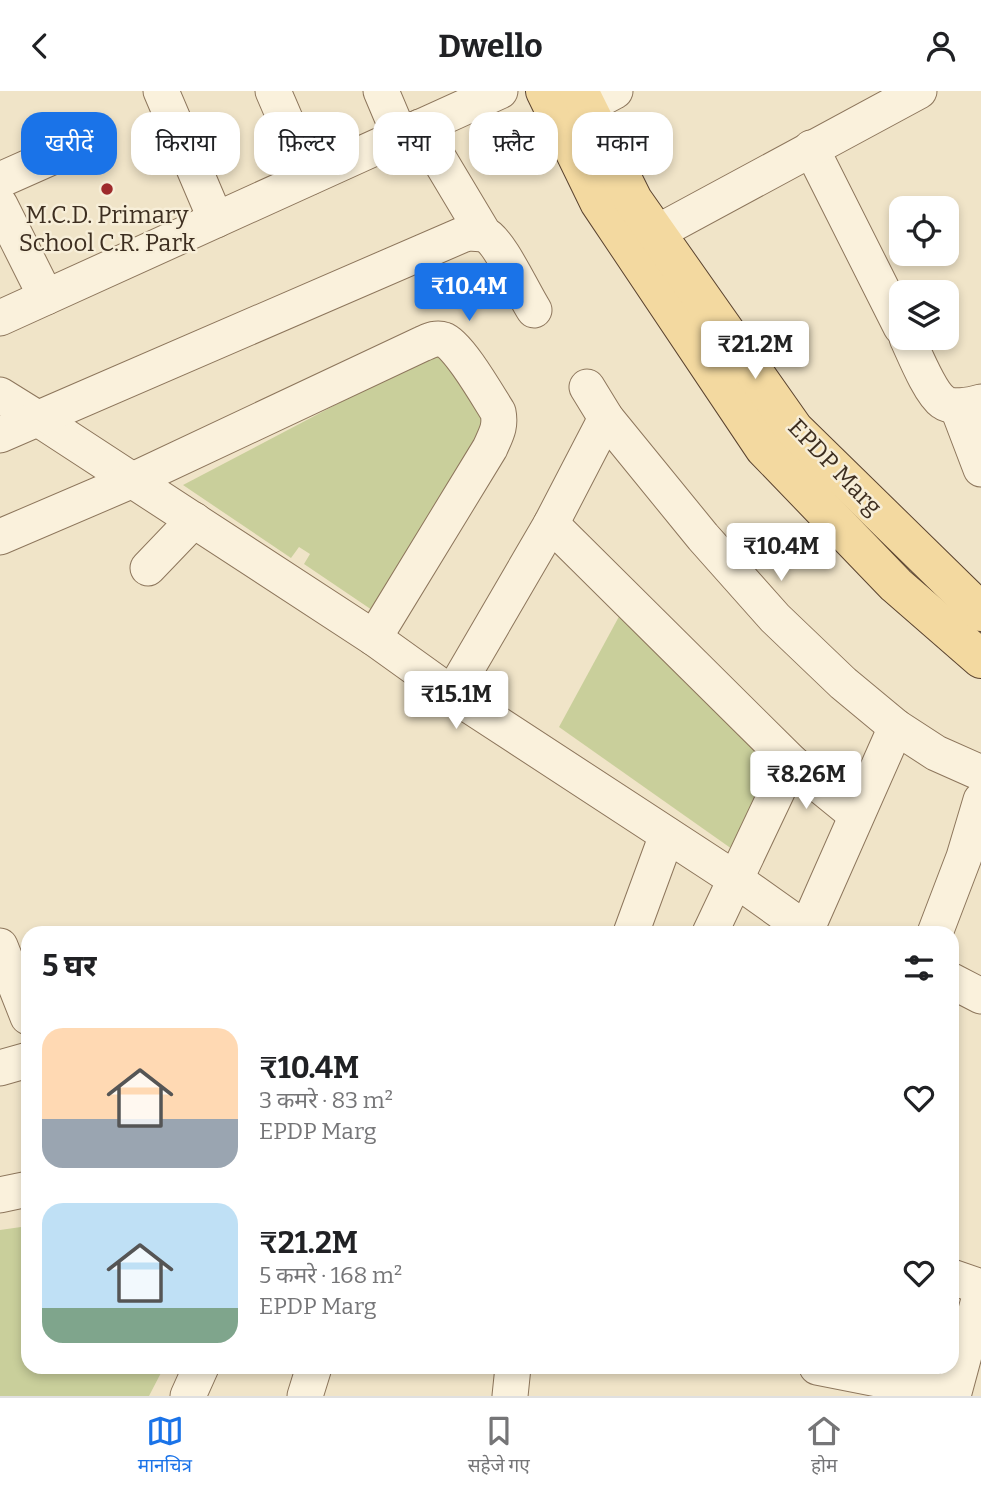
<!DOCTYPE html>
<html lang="hi">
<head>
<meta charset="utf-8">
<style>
  :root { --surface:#fff; --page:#f6f6f6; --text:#202124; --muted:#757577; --line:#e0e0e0; --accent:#1a73e8 }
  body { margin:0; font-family:Bitter,"Noto Sans Devanagari",serif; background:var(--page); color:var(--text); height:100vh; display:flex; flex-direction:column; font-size:26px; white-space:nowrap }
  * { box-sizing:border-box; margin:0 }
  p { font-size:23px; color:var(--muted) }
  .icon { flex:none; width:38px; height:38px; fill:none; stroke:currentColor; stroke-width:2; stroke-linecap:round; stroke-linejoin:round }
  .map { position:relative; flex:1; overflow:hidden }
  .panel { position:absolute; left:21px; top:835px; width:938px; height:448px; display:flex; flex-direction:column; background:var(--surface); border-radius:21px; box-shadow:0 4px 10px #0003 }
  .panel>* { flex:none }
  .banner { position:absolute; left:21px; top:21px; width:940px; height:63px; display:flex; gap:14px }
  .fabs { position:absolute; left:889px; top:105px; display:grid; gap:14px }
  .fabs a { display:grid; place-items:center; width:70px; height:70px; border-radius:14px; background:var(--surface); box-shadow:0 4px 10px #0003; font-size:35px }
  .price { position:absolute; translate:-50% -60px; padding:0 16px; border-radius:7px; background:#fff; color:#222; font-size:23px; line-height:46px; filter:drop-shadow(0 2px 4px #0008) }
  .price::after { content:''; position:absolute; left:50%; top:42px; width:21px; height:16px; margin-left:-10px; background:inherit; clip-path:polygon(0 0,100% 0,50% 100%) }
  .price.on { background:var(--accent); color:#fff }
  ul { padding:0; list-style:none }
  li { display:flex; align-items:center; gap:21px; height:175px; padding:0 21px }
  li span { display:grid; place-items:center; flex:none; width:196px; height:140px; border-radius:21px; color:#555 }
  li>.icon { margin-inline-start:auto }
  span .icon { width:84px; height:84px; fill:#fffc; stroke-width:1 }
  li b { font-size:30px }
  h2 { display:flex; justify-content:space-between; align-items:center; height:84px; padding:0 21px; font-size:30px }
  .pill { padding:0 24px; border-radius:21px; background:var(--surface); box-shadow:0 4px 10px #0003; font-size:24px; line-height:63px }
  .pill.on { background:var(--accent); color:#fff }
  header { display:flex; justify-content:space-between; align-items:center; height:91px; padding:0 21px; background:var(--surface); font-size:32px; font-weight:700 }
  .dock { display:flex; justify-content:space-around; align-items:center; height:98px; border-top:2px solid var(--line); background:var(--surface); font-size:19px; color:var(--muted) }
  .dock a { display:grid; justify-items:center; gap:4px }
  .dock .on { color:var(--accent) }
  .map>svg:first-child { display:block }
</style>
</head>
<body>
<header><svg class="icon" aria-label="back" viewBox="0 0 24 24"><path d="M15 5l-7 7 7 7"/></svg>Dwello<svg class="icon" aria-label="person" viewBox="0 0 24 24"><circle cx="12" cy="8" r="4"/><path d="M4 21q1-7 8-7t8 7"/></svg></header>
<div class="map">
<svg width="981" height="1305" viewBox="0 0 981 1305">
  <rect width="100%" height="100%" fill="#f0e4c8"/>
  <!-- green -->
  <g fill="#c9cf9b">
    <polygon points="438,260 498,333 372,519 304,473 310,463 299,456 291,467 183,394"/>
    <polygon points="622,520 775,673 732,758 559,636"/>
    <polygon points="28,1135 28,1276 164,1276 149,1305 0,1305 0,1139"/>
  </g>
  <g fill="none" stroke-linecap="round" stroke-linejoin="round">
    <!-- minor casing -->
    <g stroke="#8d765c" stroke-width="37">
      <g id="minor">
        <polyline points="161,0 216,129"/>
        <polyline points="273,0 310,86"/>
        <polyline points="381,0 400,45"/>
        <polyline points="587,15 615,0"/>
        <path d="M420,36l64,107c15,6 39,59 50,76"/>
        <polyline points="811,57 901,236"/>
        <polyline points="0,89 63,61"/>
        <polyline points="0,114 46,206"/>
        <polyline points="632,155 919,0"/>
        <polyline points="0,227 500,0"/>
        <path d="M907,247c7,15 23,55 36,64 9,7 27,3 38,0"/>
        <polyline points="587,296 606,327 703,446 775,527 843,592 896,636 936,662 981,682"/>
        <polyline points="0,304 37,327 374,547 452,603 735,788 811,842"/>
        <polyline points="957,315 981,378"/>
        <polyline points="0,344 462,144 469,142 484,143"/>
        <polyline points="551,433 791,671 710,842"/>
        <path d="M0,446l133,-57 289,-136c7,-3 14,-7 22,-4 14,4 45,58 54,72 3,15 -2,22 -8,36l-116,190"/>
        <polyline points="148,477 194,429"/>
        <polyline points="452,603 551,433 606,327"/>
        <polyline points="791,671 856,724"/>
        <polyline points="631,842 667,744"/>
        <polyline points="805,842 896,636"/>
        <polyline points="935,842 964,766 981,709"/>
        <polyline points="0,855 28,926"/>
        <polyline points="952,890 981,905"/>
        <polyline points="0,977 28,969"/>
        <polyline points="0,1104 28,1098"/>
        <polyline points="952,1186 981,1196"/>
        <polyline points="817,1276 953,1303"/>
        <polyline points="188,1305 201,1276"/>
        <polyline points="305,1305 314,1276"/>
        <polyline points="510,1305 513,1276"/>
        <polyline points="953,1305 981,1201"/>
      </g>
    </g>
    <!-- major casing -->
    <g stroke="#5b4430" stroke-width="40">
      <g id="major">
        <polyline points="545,0 599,111 764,357 896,494 981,568"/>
        <polyline points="579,0 633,109 794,338 981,521"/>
      </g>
    </g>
    <!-- minor -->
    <use href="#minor" stroke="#faf1dc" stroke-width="35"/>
    <!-- major -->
    <use href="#major" stroke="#f3d9a0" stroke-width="38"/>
  </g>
  <!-- markers -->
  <circle fill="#9e2a2b" stroke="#f7eed8" stroke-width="2.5" cx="107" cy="98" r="7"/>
  <g text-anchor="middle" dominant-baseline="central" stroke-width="5" stroke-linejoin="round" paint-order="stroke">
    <!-- poi labels -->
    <g font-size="24" fill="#3d2e20" stroke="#f7eed8">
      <text x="107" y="124">M.C.D. Primary<tspan x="107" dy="28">School C.R. Park</tspan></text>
    </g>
    <!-- street labels -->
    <g font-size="24" fill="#3d2e20" stroke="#f7eed8">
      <text transform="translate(835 376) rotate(46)">EPDP Marg</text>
    </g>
  </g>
</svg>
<div class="fabs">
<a><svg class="icon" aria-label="locate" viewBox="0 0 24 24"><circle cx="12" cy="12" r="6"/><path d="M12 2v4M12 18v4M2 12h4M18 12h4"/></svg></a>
<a><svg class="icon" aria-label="layers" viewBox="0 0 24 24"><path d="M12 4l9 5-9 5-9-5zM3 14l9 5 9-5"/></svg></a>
</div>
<b class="price on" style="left:469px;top:232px">₹10.4M</b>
<b class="price" style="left:755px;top:290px">₹21.2M</b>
<b class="price" style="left:781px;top:492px">₹10.4M</b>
<b class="price" style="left:456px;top:640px">₹15.1M</b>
<b class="price" style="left:806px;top:720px">₹8.26M</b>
<div class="banner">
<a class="pill on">खरीदें</a>
<a class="pill">किराया</a>
<a class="pill">फ़िल्टर</a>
<a class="pill">नया</a>
<a class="pill">फ़्लैट</a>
<a class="pill">मकान</a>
</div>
<section class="panel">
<h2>5 घर<svg class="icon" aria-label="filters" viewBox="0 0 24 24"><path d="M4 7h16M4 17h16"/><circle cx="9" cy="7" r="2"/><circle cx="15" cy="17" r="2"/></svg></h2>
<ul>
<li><span style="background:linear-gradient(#ffd9b3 65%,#9aa5b1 0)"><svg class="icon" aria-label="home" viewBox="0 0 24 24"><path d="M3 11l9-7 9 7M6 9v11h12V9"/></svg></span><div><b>₹10.4M</b><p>3 कमरे · 83 m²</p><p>EPDP Marg</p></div><svg class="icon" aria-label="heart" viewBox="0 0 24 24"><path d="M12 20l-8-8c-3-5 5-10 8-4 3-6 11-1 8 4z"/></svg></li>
<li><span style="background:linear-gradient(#bfe0f5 75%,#7fa58c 0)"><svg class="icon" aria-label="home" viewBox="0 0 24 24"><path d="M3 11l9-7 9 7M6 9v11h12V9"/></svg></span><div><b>₹21.2M</b><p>5 कमरे · 168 m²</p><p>EPDP Marg</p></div><svg class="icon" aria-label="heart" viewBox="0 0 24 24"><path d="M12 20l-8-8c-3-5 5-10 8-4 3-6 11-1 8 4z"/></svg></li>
</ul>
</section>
</div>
<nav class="dock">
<a class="on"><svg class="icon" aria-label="map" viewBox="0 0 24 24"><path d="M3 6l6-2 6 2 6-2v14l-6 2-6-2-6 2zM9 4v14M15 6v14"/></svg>मानचित्र</a>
<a><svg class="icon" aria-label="saved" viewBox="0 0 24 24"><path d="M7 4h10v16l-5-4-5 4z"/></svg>सहेजे गए</a>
<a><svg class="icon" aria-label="home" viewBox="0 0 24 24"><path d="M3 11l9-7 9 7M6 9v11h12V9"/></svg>होम</a>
</nav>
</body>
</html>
